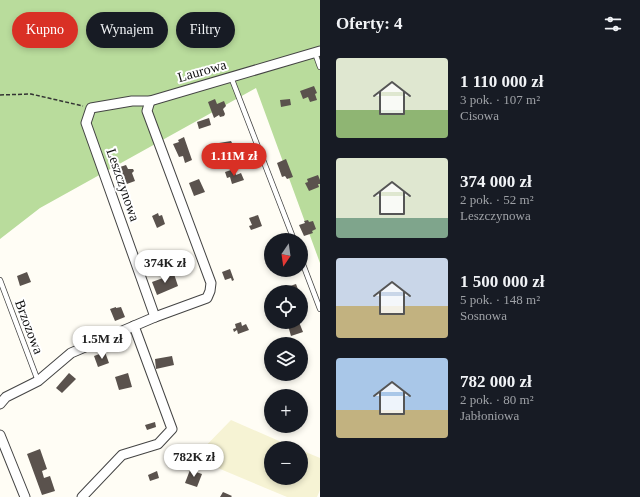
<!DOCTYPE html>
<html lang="pl">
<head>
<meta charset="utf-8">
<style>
  :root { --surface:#171b24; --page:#20242c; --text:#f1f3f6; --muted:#9ea1a6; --accent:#d93025 }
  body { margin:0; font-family:"Times New Roman",serif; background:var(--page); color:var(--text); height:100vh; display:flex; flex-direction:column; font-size:15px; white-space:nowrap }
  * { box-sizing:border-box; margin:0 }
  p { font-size:13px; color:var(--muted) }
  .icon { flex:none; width:22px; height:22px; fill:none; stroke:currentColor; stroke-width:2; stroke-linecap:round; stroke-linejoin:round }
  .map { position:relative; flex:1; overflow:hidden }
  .drawer { display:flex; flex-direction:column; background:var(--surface); width:320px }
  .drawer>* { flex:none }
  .top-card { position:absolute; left:12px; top:12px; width:248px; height:36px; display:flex; gap:8px }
  .needle { width:26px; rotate:193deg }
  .controls { position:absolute; left:264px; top:233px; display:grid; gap:8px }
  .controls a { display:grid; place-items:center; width:44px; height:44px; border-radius:50%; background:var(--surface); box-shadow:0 2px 6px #0003; font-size:20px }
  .price { position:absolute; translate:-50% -34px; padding:0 9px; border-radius:14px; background:#fff; color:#222; font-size:13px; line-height:26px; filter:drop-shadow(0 1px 2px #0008) }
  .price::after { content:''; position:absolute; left:50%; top:24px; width:12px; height:9px; margin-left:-6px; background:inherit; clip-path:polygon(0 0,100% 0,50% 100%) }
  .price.selected { background:var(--accent); color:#fff }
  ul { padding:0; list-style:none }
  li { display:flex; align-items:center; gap:12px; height:100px; padding:0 16px }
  li span { display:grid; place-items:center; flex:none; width:112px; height:80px; border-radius:4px; color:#555 }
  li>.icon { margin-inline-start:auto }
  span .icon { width:48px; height:48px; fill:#fffc; stroke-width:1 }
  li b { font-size:17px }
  h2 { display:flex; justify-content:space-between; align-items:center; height:48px; padding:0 16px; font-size:17px }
  .chip { padding:0 14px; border-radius:18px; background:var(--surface); box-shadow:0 2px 6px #0003; font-size:14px; line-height:36px }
  .chip.selected { background:var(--accent); color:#fff }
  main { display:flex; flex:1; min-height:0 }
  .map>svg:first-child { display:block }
</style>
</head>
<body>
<main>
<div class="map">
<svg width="320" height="497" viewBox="0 0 320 497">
  <rect width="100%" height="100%" fill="#fffdf5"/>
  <!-- farmland -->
  <polygon fill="#f6f3d4" points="231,420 295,448 271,448 271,478 301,478 301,450 320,458 320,490 317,497 287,497 194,458"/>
  <!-- forest -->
  <polygon fill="#b9dc9c" points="0,0 320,0 320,263 256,88 40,208 0,239"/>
  <!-- building -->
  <g fill="#5a524d">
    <polygon points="314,86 317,93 315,94 317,100 310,102 308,97 303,99 300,91"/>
    <polygon points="215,99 217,104 224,101 226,106 223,109 225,114 224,116 220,117 219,115 214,118 208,102"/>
    <polygon points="290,99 291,105 281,107 280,100"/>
    <polygon points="209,118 211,125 199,129 197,122"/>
    <polygon points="184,137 192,160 185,163 183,156 179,157 173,144 179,142 178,140"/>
    <polygon points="231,141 233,145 231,151 233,156 223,160 224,162 215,166 210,154 220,151 218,146 219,145 219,143"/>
    <polygon points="286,159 293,177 287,179 285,176 282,177 277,163"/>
    <polygon points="126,165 128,169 133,169 134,171 132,173 135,181 124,185 117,168"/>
    <polygon points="234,169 236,175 241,173 244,180 232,184 230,177 227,178 225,172"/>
    <polygon points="318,175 320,180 320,184 318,184 319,187 309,191 305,183 308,182 307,179"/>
    <polygon points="199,179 205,192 194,196 189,183"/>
    <polygon points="158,213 159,216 162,215 165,224 157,228 152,216"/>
    <polygon points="258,215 262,226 251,230 249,226 252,225 249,218"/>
    <polygon points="308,220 309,222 313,221 316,229 312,231 313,233 304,236 299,225 305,223 304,221"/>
    <polygon points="230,269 234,280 232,281 231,278 225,280 222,272"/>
    <polygon points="27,272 31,282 20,286 17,276"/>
    <polygon points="174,274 178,286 157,295 152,282"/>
    <polygon points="296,284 299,292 285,292 284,288"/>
    <polygon points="116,307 116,308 121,307 125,317 115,321 110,309"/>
    <polygon points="241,322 242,326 246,324 249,330 238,334 237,330 234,332 233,329 236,328 235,324"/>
    <polygon points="287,322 299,322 303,332 291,336"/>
    <polygon points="105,352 109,363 98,367 94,356"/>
    <polygon points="172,356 174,365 156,369 155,359"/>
    <polygon points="69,373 76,379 62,393 56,388"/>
    <polygon points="128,373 132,387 119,390 115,377"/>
    <polygon points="155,422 156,427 147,430 145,425"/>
    <polygon points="40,449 47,469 42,471 44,478 50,476 55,491 42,495 27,454"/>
    <polygon points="190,470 202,474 197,487 185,483"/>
    <polygon points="157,471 159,478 150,481 148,475"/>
    <polygon points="223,492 232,496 231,497 220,497"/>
  </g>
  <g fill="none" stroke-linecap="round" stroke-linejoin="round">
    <!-- lane casing -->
    <g stroke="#444" stroke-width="6">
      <g id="lane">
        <polyline points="315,53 320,67"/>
        <polyline points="231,77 294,240"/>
        <polyline points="301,259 320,309"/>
        <polyline points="0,280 38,381"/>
      </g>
    </g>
    <!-- street casing -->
    <g stroke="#444" stroke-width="11">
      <g id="street">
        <polyline points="155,317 86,123 91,108 132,101 150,101 320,51"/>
        <polyline points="0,404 6,397 38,381 71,353 155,317 207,298 210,291 211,283 147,111 150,101"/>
        <polyline points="0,435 25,497"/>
        <polyline points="82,497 122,455 158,444 172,429 134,326"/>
      </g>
    </g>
    <!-- path -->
    <polyline stroke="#333" stroke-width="1.5" stroke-dasharray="4 2" stroke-linecap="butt" points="0,95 31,94 83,106"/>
    <!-- lane -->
    <use href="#lane" stroke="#fff" stroke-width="4.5"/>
    <!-- street -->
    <use href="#street" stroke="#fff" stroke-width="9"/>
  </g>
  <g text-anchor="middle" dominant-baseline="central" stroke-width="4" stroke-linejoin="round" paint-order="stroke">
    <!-- street labels -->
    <g font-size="14" fill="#111" stroke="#fff">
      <text transform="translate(202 71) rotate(-16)">Laurowa</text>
      <text transform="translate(123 185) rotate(71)">Leszczynowa</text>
      <text transform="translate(29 327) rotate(69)">Brzozowa</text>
    </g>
  </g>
</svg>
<div class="controls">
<a><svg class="needle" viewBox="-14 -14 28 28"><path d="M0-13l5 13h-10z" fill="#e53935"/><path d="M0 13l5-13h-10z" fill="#9ea1a6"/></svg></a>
<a><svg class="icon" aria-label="locate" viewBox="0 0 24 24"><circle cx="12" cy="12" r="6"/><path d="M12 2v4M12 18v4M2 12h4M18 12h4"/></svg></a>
<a><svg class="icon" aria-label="layers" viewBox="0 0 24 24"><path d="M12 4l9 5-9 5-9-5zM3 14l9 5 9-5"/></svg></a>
<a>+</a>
<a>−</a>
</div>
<b class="price selected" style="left:234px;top:177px">1.11M zł</b>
<b class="price" style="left:165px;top:284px">374K zł</b>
<b class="price" style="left:102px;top:360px">1.5M zł</b>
<b class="price" style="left:194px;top:478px">782K zł</b>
<div class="top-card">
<a class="chip selected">Kupno</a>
<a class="chip">Wynajem</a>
<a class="chip">Filtry</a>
</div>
</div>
<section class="drawer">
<h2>Oferty: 4<svg class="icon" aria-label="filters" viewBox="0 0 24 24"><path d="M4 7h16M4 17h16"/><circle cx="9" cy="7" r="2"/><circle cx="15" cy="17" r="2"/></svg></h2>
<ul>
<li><span style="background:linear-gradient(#dfe7d0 65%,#8fb573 0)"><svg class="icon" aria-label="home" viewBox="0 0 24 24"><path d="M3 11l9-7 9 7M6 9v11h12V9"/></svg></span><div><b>1 110 000 zł</b><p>3 pok. · 107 m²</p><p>Cisowa</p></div></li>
<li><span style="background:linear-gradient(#dfe7d0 75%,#7fa58c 0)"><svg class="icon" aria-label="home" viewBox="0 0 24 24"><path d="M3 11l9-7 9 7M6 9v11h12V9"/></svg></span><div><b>374 000 zł</b><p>2 pok. · 52 m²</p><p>Leszczynowa</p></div></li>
<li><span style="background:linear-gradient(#c9d6e8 60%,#c2b280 0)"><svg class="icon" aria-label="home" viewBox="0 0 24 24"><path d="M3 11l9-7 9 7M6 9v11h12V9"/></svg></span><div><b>1 500 000 zł</b><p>5 pok. · 148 m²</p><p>Sosnowa</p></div></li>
<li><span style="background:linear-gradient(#a9c7e8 65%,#c2b280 0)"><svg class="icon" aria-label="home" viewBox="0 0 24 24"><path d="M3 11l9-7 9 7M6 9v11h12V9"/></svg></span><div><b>782 000 zł</b><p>2 pok. · 80 m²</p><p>Jabłoniowa</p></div></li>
</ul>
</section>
</main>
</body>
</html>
